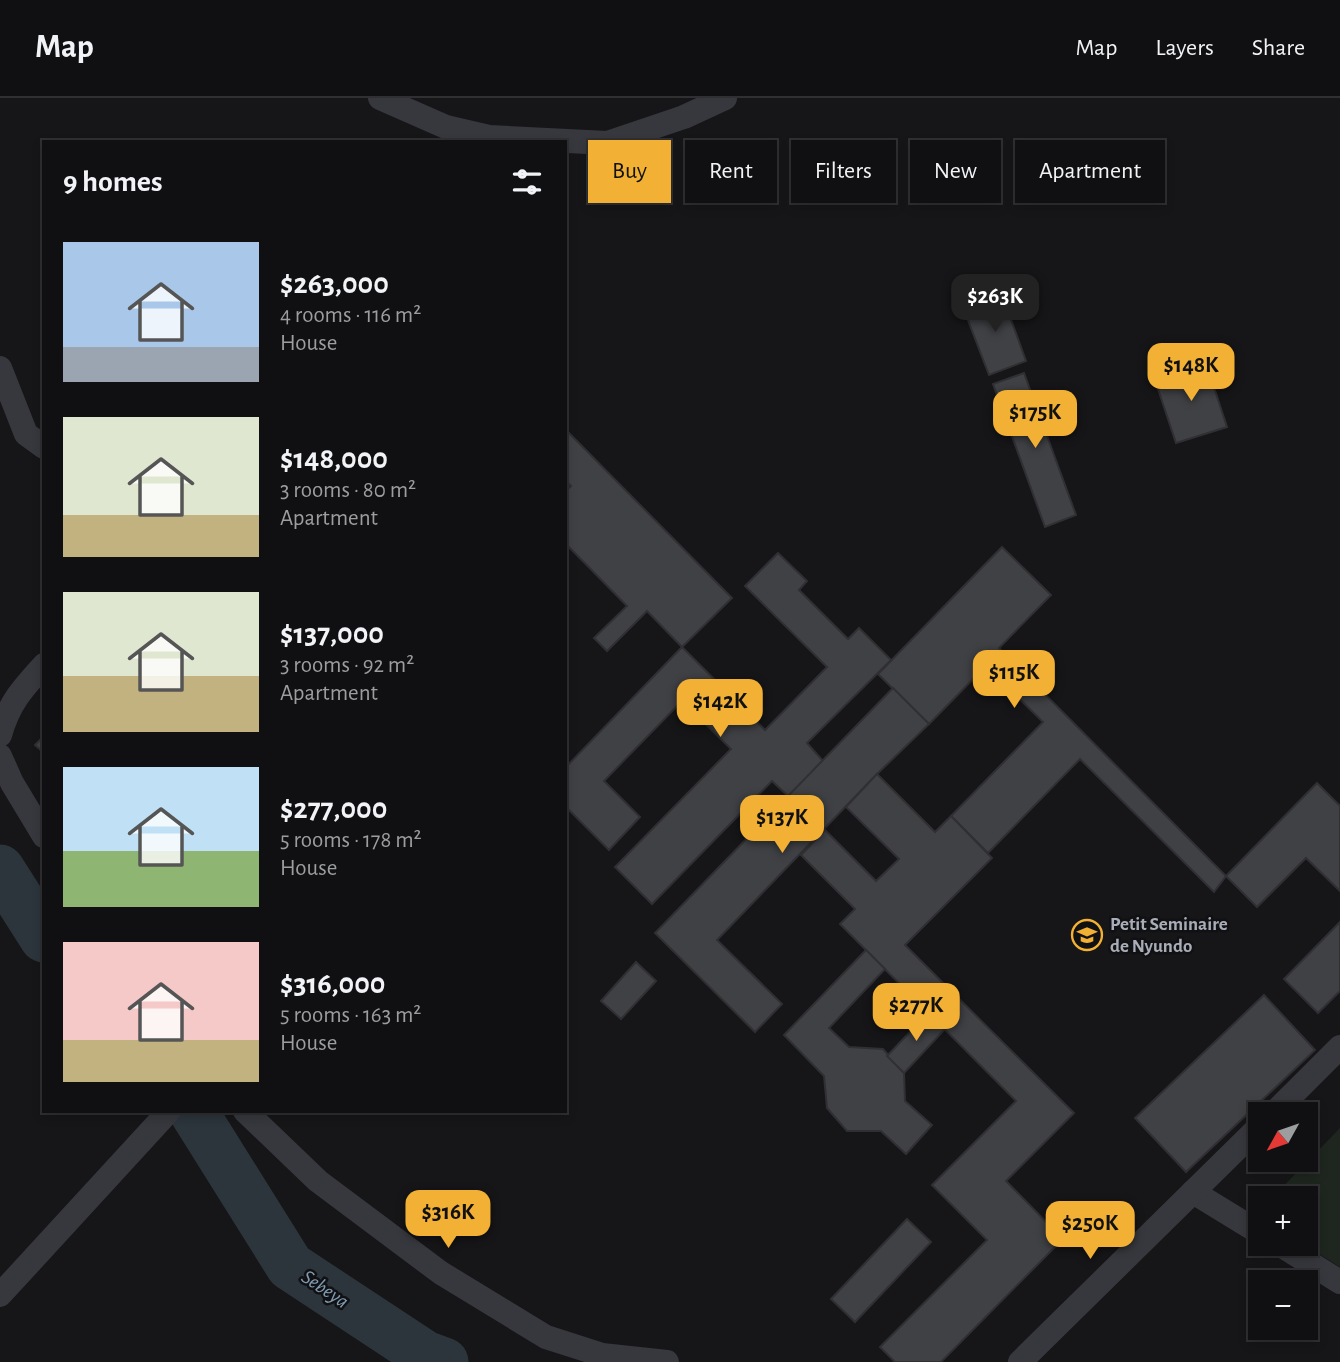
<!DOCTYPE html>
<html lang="en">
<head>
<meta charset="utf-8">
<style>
  :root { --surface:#101012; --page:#1e1e20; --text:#f1f3f6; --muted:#9c9d9f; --line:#303032; --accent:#f2b134 }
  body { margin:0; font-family:"Alegreya Sans",sans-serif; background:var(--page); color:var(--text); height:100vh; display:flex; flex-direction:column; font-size:26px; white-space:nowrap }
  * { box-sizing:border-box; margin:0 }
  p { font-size:23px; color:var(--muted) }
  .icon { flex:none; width:38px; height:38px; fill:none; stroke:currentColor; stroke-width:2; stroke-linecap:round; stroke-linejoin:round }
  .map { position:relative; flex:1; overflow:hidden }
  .sheet { position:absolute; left:42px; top:42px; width:525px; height:973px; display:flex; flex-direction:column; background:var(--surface); border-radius:0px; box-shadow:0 4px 10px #0003,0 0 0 2px var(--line) }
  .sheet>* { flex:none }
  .banner { position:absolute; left:588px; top:42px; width:646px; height:63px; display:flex; gap:14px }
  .needle { width:46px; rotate:230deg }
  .controls { position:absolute; left:1248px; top:1004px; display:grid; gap:14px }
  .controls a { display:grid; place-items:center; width:70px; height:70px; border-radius:0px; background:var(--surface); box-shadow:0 4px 10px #0003,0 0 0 2px var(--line); font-size:35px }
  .price { position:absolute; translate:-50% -60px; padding:0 16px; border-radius:14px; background:var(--accent); color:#111; font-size:23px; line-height:46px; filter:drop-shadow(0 2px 4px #0008) }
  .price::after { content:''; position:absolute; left:50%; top:42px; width:21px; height:16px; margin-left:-10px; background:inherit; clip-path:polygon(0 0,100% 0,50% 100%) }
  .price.on { background:#222; color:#fff }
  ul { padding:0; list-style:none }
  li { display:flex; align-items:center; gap:21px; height:175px; padding:0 21px }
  li span { display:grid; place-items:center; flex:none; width:196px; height:140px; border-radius:0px; color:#555 }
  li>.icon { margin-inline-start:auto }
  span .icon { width:84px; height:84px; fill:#fffc; stroke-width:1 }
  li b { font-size:30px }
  h2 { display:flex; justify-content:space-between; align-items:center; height:84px; padding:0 21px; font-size:30px }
  .chip { padding:0 24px; border-radius:0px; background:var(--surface); box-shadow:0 4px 10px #0003,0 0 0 2px var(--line); font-size:24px; line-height:63px }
  .chip.on { background:var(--accent); color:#111 }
  header { display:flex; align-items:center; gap:42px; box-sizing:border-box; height:98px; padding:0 35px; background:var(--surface); border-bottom:2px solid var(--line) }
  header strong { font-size:33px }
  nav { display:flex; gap:38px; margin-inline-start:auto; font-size:24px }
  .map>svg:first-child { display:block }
</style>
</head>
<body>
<header>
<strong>Map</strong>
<nav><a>Map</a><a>Layers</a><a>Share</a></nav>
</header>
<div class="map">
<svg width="1340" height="1264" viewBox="0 0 1340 1264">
  <rect width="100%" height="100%" fill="#161618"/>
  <!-- green -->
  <polygon fill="#1e261f" points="1340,1030 1340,1169 1303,1146 1306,1146 1306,1101 1271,1101"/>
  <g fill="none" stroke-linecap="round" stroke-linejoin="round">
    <!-- river -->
    <g stroke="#2c353c" stroke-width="49">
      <polyline points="0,771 44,840"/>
      <polyline points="193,1013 290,1168 425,1257 444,1264"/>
    </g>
  </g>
  <!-- building -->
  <g fill="#404145" stroke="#303034" stroke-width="2">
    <polygon points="1001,194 1026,263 989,277 963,209"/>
    <polygon points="1206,265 1227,329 1176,345 1155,282"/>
    <polygon points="1024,275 1076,417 1045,429 993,286"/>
    <polygon points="565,331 732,500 682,549 647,513 607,553 594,540 627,508 565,445 565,394 571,388 565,382"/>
    <polygon points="1002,449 1051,497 999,550 1226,778 1214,794 1080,661 988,755 951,718 1043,624 986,568 929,626 878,576"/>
    <polygon points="778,455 807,483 799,492 848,541 859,530 891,562 807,645 823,663 789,699 772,683 652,806 615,769 731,651 682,603 604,683 640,719 609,752 565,708 565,670 682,549 765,632 827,569 745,488"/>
    <polygon points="893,590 929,626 877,676 717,842 782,906 755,934 655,835"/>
    <polygon points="44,638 44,655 35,647"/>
    <polygon points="877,676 935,734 951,718 992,760 905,847 1074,1015 1006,1083 1063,1141 941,1264 895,1264 880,1249 987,1142 932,1087 1016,1003 840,826 855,811 801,757 825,732 876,783 899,761 846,709"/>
    <polygon points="1317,685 1340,708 1340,793 1306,760 1257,809 1226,778"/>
    <polygon points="1340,824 1340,893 1318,915 1284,881"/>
    <polygon points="866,852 885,871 829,930 849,949 883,951 904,975 905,1003 932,1027 906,1056 881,1033 847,1033 827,1010 824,978 784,937"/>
    <polygon points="636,864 656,883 621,921 601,903"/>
    <polygon points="1264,897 1315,952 1186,1074 1135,1020"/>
    <polygon points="928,915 945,931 904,975 887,958"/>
    <polygon points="907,1121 931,1144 855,1224 831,1201"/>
  </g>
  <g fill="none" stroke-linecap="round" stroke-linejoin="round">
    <!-- minor -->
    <g stroke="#37383d" stroke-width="24">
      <polyline points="380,0 446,29 489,39 607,45 684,19 725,0"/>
      <polyline points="0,270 26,336 44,349"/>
      <path d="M0,637c9,-32 22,-46 44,-70"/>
      <polyline points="0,658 12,685 44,738"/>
      <polyline points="245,1013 318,1083 441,1175 546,1239 602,1257 667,1264"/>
      <polyline points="1272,1017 1340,949"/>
      <polyline points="1193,1094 1260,1135"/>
      <polyline points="1279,1146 1340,1184"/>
      <polyline points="0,1197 169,1013"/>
      <polyline points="1020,1264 1260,1028"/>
    </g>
  </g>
  <!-- icons -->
  <defs>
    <g id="school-ring" transform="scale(1.575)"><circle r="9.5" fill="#111113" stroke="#f2b134" stroke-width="1.5"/><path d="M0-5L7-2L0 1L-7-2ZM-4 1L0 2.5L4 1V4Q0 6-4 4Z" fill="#f2b134"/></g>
  </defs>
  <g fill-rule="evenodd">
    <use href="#school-ring" x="1087" y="837"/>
  </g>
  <g text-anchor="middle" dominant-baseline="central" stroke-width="5" stroke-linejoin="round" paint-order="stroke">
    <!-- poi labels -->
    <g font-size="19" font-weight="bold" fill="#a8adb8" stroke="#111113" text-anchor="start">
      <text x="1110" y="826">Petit Seminaire<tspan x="1110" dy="22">de Nyundo</tspan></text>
    </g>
    <!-- water labels -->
    <g font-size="21" font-style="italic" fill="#7f9bb3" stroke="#111113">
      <text transform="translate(325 1191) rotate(34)">Sebeya</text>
    </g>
  </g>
</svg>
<div class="controls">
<a><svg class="needle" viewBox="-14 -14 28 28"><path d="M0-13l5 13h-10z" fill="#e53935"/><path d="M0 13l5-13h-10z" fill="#9c9d9f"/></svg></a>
<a>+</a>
<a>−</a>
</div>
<b class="price on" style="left:995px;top:236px">$263K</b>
<b class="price" style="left:1191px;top:305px">$148K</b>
<b class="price" style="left:1035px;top:352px">$175K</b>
<b class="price" style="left:1014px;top:612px">$115K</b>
<b class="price" style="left:720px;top:641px">$142K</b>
<b class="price" style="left:782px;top:757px">$137K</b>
<b class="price" style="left:916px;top:945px">$277K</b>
<b class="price" style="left:448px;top:1152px">$316K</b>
<b class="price" style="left:1090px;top:1163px">$250K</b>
<div class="banner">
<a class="chip on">Buy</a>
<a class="chip">Rent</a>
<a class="chip">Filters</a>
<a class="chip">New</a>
<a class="chip">Apartment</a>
</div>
<section class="sheet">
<h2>9 homes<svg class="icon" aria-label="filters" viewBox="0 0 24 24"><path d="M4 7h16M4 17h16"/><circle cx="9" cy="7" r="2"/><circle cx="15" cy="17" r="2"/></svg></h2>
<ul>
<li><span style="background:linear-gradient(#a9c7e8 75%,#9aa5b1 0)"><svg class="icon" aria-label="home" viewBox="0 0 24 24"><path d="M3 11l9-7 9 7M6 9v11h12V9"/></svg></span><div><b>$263,000</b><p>4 rooms · 116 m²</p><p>House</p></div></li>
<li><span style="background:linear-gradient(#dfe7d0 70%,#c2b280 0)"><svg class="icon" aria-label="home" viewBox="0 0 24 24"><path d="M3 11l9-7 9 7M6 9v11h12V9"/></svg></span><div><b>$148,000</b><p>3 rooms · 80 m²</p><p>Apartment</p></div></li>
<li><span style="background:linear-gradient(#dfe7d0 60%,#c2b280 0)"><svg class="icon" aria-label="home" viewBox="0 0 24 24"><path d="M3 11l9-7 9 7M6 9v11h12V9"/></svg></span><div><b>$137,000</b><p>3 rooms · 92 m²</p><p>Apartment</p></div></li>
<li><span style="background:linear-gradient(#bfe0f5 60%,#8fb573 0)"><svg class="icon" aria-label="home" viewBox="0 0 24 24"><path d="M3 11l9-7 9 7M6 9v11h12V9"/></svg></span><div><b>$277,000</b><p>5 rooms · 178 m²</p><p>House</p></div></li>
<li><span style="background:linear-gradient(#f6c9c9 70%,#c2b280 0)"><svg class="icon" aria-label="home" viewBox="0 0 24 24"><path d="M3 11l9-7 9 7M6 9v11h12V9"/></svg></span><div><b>$316,000</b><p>5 rooms · 163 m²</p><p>House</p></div></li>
</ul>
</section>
</div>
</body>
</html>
